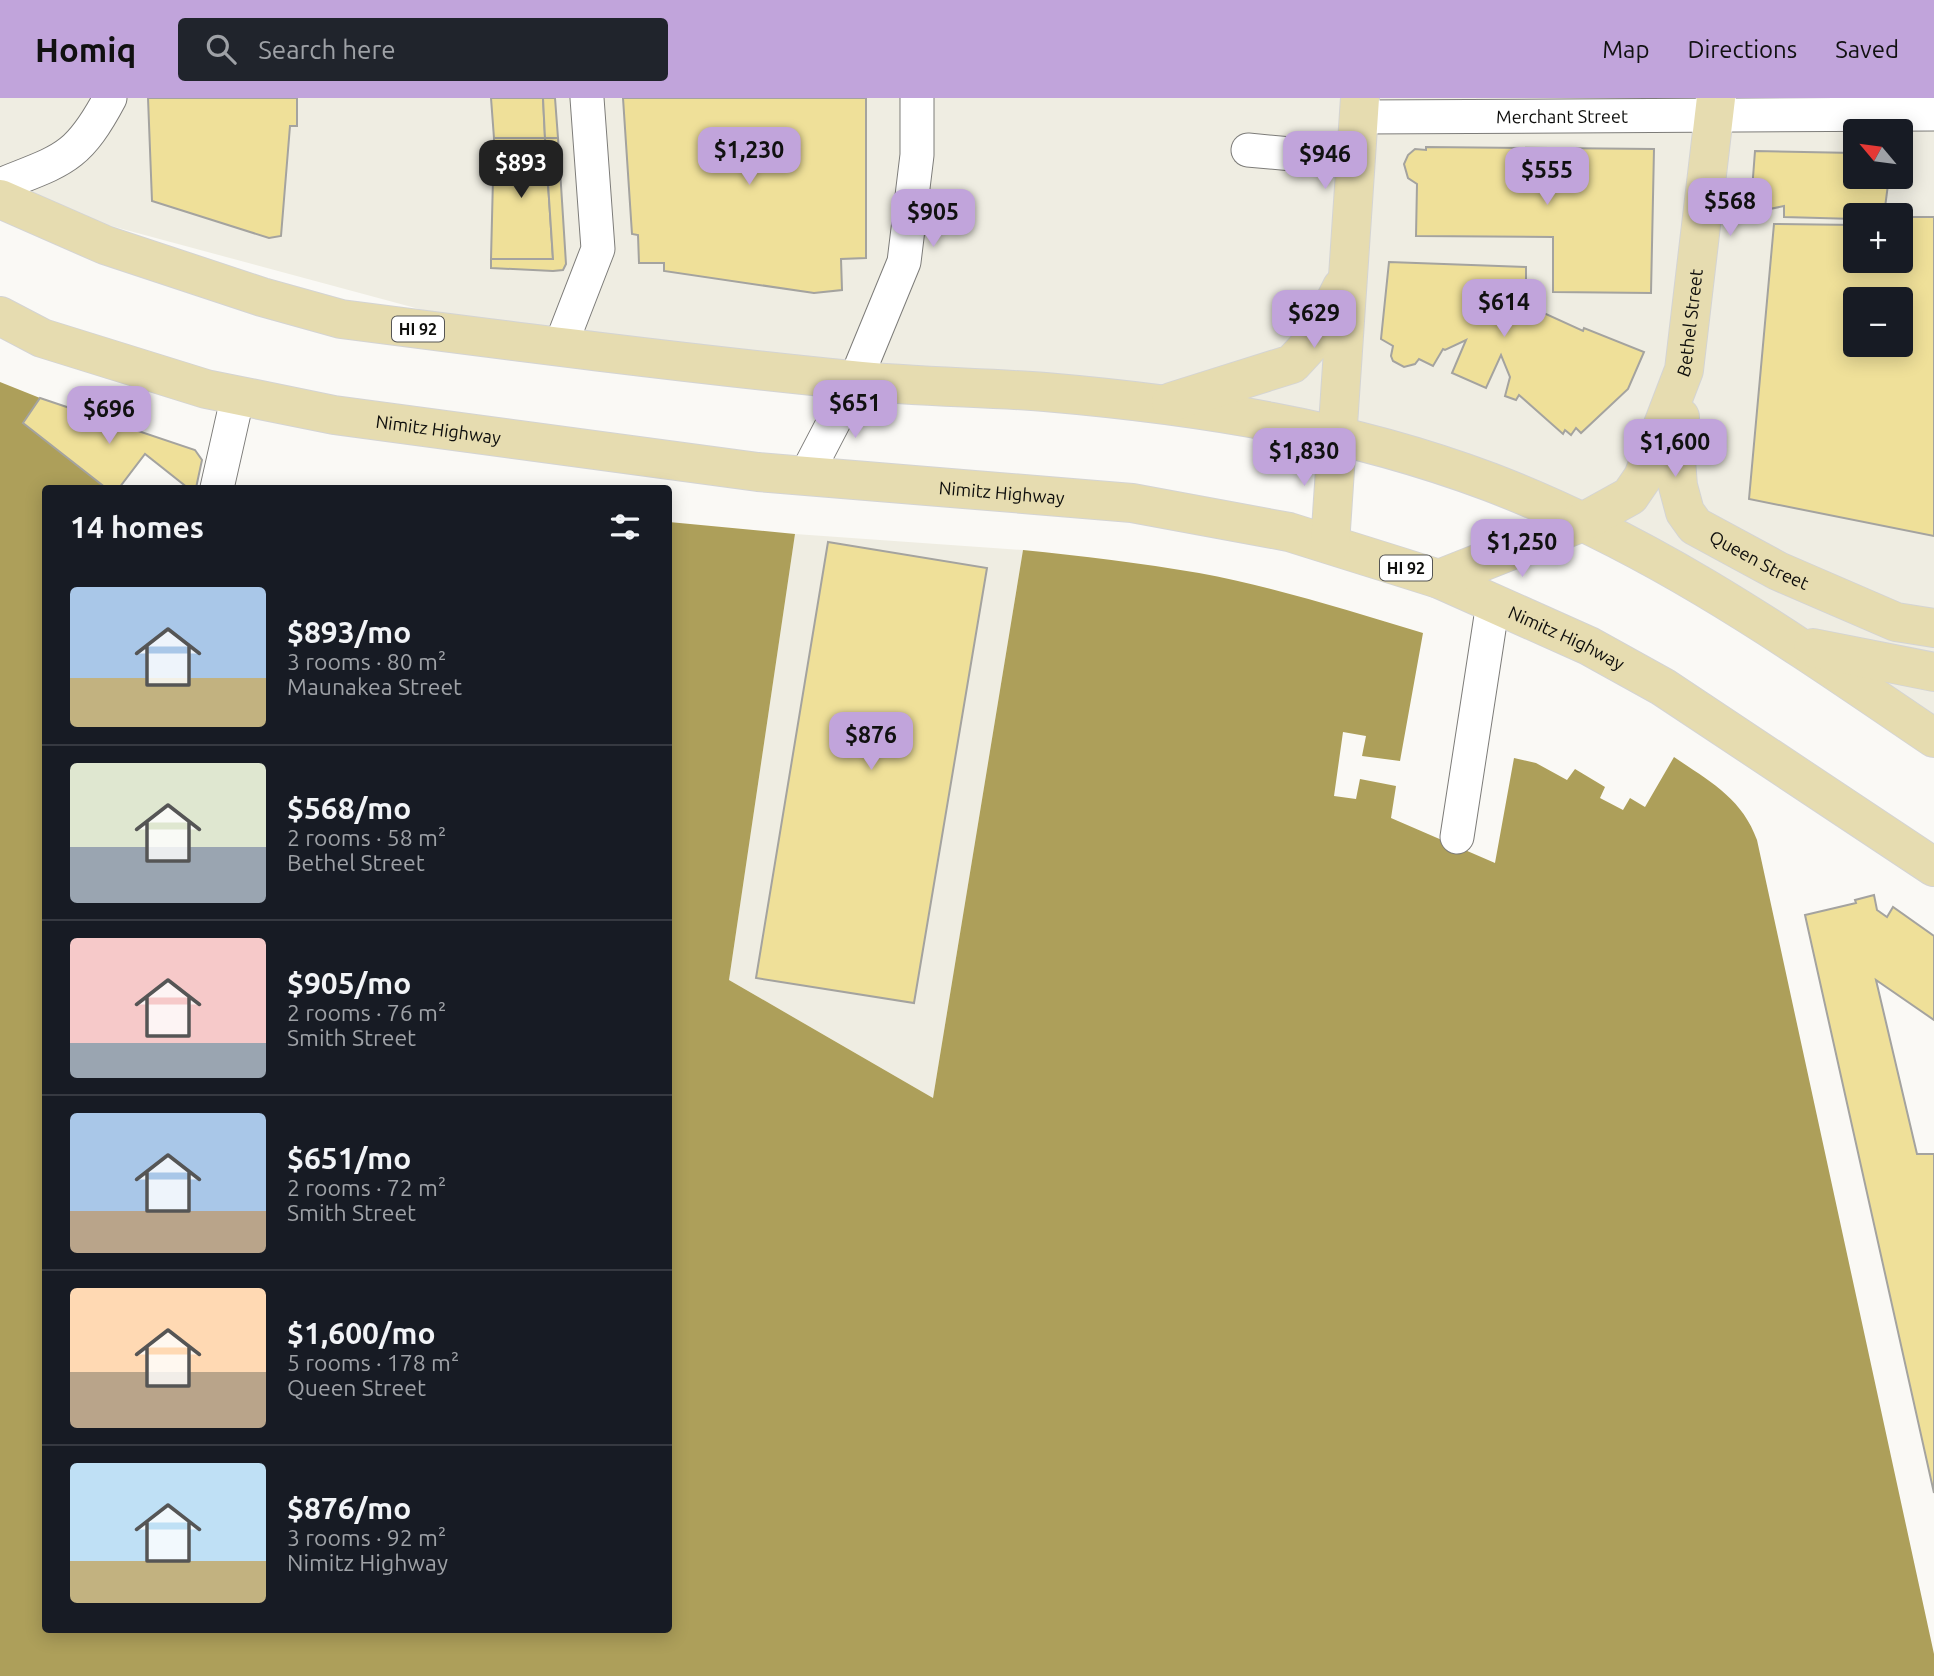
<!DOCTYPE html>
<html lang="en">
<head>
<meta charset="utf-8">
<style>
  :root { --surface:#171b24; --page:#20242c; --text:#f1f3f6; --muted:#9ea1a6; --line:#363941; --accent:#c1a4db }
  body { margin:0; font-family:Ubuntu,sans-serif; background:var(--page); color:var(--text); height:100vh; display:flex; flex-direction:column; font-size:26px; white-space:nowrap }
  * { box-sizing:border-box; margin:0 }
  p { font-size:23px; color:var(--muted) }
  .icon { flex:none; width:38px; height:38px; fill:none; stroke:currentColor; stroke-width:2; stroke-linecap:round; stroke-linejoin:round }
  .map { position:relative; flex:1; overflow:hidden }
  .side { position:absolute; left:42px; top:387px; width:630px; height:1148px; display:flex; flex-direction:column; background:var(--surface); border-radius:7px; box-shadow:0 4px 18px #0003 }
  .side>* { flex:none }
  .needle { width:46px; rotate:299deg }
  .buttons { position:absolute; left:1843px; top:21px; display:grid; gap:14px }
  .buttons a { display:grid; place-items:center; width:70px; height:70px; border-radius:7px; background:var(--surface); box-shadow:0 4px 18px #0003; font-size:35px }
  .price { position:absolute; translate:-50% -60px; padding:0 16px; border-radius:14px; background:var(--accent); color:#111; font-size:23px; line-height:46px; filter:drop-shadow(0 2px 4px #0008) }
  .price::after { content:''; position:absolute; left:50%; top:42px; width:21px; height:16px; margin-left:-10px; background:inherit; clip-path:polygon(0 0,100% 0,50% 100%) }
  .price.active { background:#222; color:#fff }
  ul { padding:0; list-style:none }
  li { display:flex; align-items:center; gap:21px; height:175px; padding:0 28px }
  li+li { border-top:2px solid var(--line) }
  li span { display:grid; place-items:center; flex:none; width:196px; height:140px; border-radius:7px; color:#555 }
  li>.icon { margin-inline-start:auto }
  span .icon { width:84px; height:84px; fill:#fffc; stroke-width:1 }
  li b { font-size:30px }
  h2 { display:flex; justify-content:space-between; align-items:center; height:84px; padding:0 28px; font-size:30px }
  header { display:flex; align-items:center; gap:42px; box-sizing:border-box; height:98px; padding:0 35px; background:var(--accent); color:#111 }
  header strong { font-size:33px }
  nav { display:flex; gap:38px; margin-inline-start:auto; font-size:24px }
  .search { width:490px; height:63px; background:var(--page); display:flex; align-items:center; gap:18px; box-sizing:border-box; padding:0 24px; border-radius:7px; color:var(--muted); font-size:26px }
  .map>svg:first-child { display:block }
</style>
</head>
<body>
<header>
<strong>Homiq</strong>
<div class="search"><svg class="icon" aria-label="search" viewBox="0 0 24 24"><circle cx="10" cy="10" r="6"/><path d="M15 15l6 6"/></svg>Search here</div>
<nav><a>Map</a><a>Directions</a><a>Saved</a></nav>
</header>
<div class="map">
<svg width="1934" height="1578" viewBox="0 0 1934 1578">
  <rect width="100%" height="100%" fill="#faf9f5"/>
  <!-- built -->
  <g fill="#efede2" fill-rule="evenodd">
    <path d="M0,0h1934v640l-258,-169 -339,-134 -777,-88 -560,-151zM1855,33h45v46h-45zM1855,117h45v46h-45zM1855,201h45v46h-45z"/>
    <polygon points="795,436 1023,452 933,1000 729,882"/>
  </g>
  <!-- water -->
  <path fill="#ad9f5a" d="M0,284l40,16 -17,25 83,65 -22,-3 -2,3h-36v1141h622l1,-1107 126,12 -66,446 204,118 90,-548c59,6 118,13 176,23 76,14 150,38 224,60l-23,128 -38,-5 4,-20 -23,-4 -9,64 22,3 4,-20 36,7 -5,32 104,45 19,-105 22,5 31,17 8,-11 30,18 -5,11 23,12 7,-12 15,9 29,-50c35,24 68,41 83,83l177,814v22h-1934z"/>
  <!-- building -->
  <g fill="#efe099" stroke="#a4a39f" stroke-width="2" fill-rule="evenodd">
    <polygon points="148,0 297,0 297,28 290,28 281,138 269,140 152,103"/>
    <polygon points="491,0 543,0 545,40 494,40"/>
    <polygon points="543,0 555,0 558,40 545,40"/>
    <polygon points="623,0 866,0 866,160 841,161 842,192 814,195 664,173 664,165 639,165 638,137 632,136"/>
    <polygon points="494,40 545,40 553,161 491,161"/>
    <polygon points="545,40 558,40 566,166 563,172 553,173 491,170 491,161 553,161"/>
    <polygon points="1426,49 1654,51 1651,195 1553,194 1553,139 1416,138 1417,86 1408,80 1404,66 1408,57 1415,51 1426,52"/>
    <polygon points="1755,53 1855,55 1855,79 1889,79 1884,117 1855,117 1855,121 1784,119 1784,108 1770,111 1764,119 1750,119"/>
    <path d="M1911,119h23v319l-185,-37 25,-275 81,1v36h45v-37zM1855,201h45v46h-45z"/>
    <polygon points="1389,164 1526,169 1526,198 1537,212 1583,233 1584,230 1644,254 1628,291 1581,335 1576,330 1571,337 1565,332 1563,336 1519,297 1516,302 1505,298 1510,279 1501,257 1486,290 1452,275 1466,242 1445,252 1443,251 1433,268 1419,261 1415,266 1404,269 1393,263 1391,258 1393,248 1381,241"/>
    <polygon points="40,300 195,352 202,362 196,390 188,390 145,356 119,390 106,390 23,325"/>
    <polygon points="828,444 987,470 914,905 756,880"/>
    <polygon points="1874,797 1877,812 1887,819 1893,809 1934,838 1934,922 1876,882 1917,1056 1934,1056 1934,1395 1805,817 1856,805 1855,802"/>
  </g>
  <g fill="none" stroke-linecap="round" stroke-linejoin="round">
    <!-- minor casing -->
    <g stroke="#7d7c79" stroke-width="35">
      <g id="minor">
        <path id="s1" d="M1359,19l575,-3"/>
        <polyline points="1248,52 1356,62"/>
        <path d="M0,87c62,-25 77,-25 110,-87"/>
        <polyline points="560,249 598,151 587,0"/>
        <polyline points="806,377 855,283 904,164 917,57 917,0"/>
        <polyline points="217,390 238,297"/>
        <polyline points="1457,739 1493,505"/>
      </g>
    </g>
    <!-- major casing -->
    <g stroke="#d4d4d3" stroke-width="40">
      <g id="major">
        <path d="M0,101l105,46 157,52 79,22c170,22 340,44 510,61 65,7 130,7 194,12 151,13 302,36 445,90 167,64 298,157 444,256"/>
        <path id="s2" d="M0,218l42,22 164,51 128,26 424,57 374,31 157,29 150,47 150,67 74,41 271,180"/>
        <polyline points="1171,304 1292,266 1317,239 1342,189"/>
        <path id="s3" d="M1680,319l-4,43 2,26 7,26 10,14 83,45 118,51 38,6"/>
        <polyline points="1330,446 1360,0"/>
        <path id="s4" d="M1439,481l144,-57 47,-26 13,-19 41,-107 32,-272"/>
        <polyline points="1813,550 1934,574"/>
      </g>
    </g>
    <!-- minor -->
    <use href="#minor" stroke="#fff" stroke-width="33"/>
    <!-- major -->
    <use href="#major" stroke="#e6dcb0" stroke-width="38"/>
  </g>
  <g text-anchor="middle" dominant-baseline="central" stroke-width="5" stroke-linejoin="round" paint-order="stroke">
    <!-- shield labels -->
    <g fill="#fff" stroke="#565655" stroke-width="2">
      <rect x="392" y="218.5" width="52" height="25" rx="5"/>
      <rect x="1380" y="457.5" width="52" height="25" rx="5"/>
    </g>
    <g font-size="16" font-weight="bold" fill="#0e0e0c">
      <text x="418" y="231">HI 92</text>
      <text x="1406" y="470">HI 92</text>
    </g>
    <!-- street labels -->
    <g font-size="18" fill="#0e0e0c" stroke="#fff">
      <text stroke="none"><textPath href="#s1" startOffset="203">Merchant Street</textPath></text>
      <text stroke="none"><textPath href="#s4" startOffset="394">Bethel Street</textPath></text>
      <text stroke="none"><textPath href="#s2" startOffset="455">Nimitz Highway</textPath></text>
      <text stroke="none"><textPath href="#s2" startOffset="1022">Nimitz Highway</textPath></text>
      <text stroke="none"><textPath href="#s3" startOffset="186">Queen Street</textPath></text>
      <text stroke="none"><textPath href="#s2" startOffset="1610">Nimitz Highway</textPath></text>
    </g>
  </g>
</svg>
<div class="buttons">
<a><svg class="needle" viewBox="-14 -14 28 28"><path d="M0-13l5 13h-10z" fill="#e53935"/><path d="M0 13l5-13h-10z" fill="#9ea1a6"/></svg></a>
<a>+</a>
<a>−</a>
</div>
<b class="price" style="left:749px;top:89px">$1,230</b>
<b class="price" style="left:1325px;top:93px">$946</b>
<b class="price active" style="left:521px;top:102px">$893</b>
<b class="price" style="left:1547px;top:109px">$555</b>
<b class="price" style="left:1730px;top:140px">$568</b>
<b class="price" style="left:933px;top:151px">$905</b>
<b class="price" style="left:1504px;top:241px">$614</b>
<b class="price" style="left:1314px;top:252px">$629</b>
<b class="price" style="left:855px;top:342px">$651</b>
<b class="price" style="left:109px;top:348px">$696</b>
<b class="price" style="left:1675px;top:381px">$1,600</b>
<b class="price" style="left:1304px;top:390px">$1,830</b>
<b class="price" style="left:1522px;top:481px">$1,250</b>
<b class="price" style="left:871px;top:674px">$876</b>
<section class="side">
<h2>14 homes<svg class="icon" aria-label="filters" viewBox="0 0 24 24"><path d="M4 7h16M4 17h16"/><circle cx="9" cy="7" r="2"/><circle cx="15" cy="17" r="2"/></svg></h2>
<ul>
<li><span style="background:linear-gradient(#a9c7e8 65%,#c2b280 0)"><svg class="icon" aria-label="home" viewBox="0 0 24 24"><path d="M3 11l9-7 9 7M6 9v11h12V9"/></svg></span><div><b>$893/mo</b><p>3 rooms · 80 m²</p><p>Maunakea Street</p></div></li>
<li><span style="background:linear-gradient(#dfe7d0 60%,#9aa5b1 0)"><svg class="icon" aria-label="home" viewBox="0 0 24 24"><path d="M3 11l9-7 9 7M6 9v11h12V9"/></svg></span><div><b>$568/mo</b><p>2 rooms · 58 m²</p><p>Bethel Street</p></div></li>
<li><span style="background:linear-gradient(#f6c9c9 75%,#9aa5b1 0)"><svg class="icon" aria-label="home" viewBox="0 0 24 24"><path d="M3 11l9-7 9 7M6 9v11h12V9"/></svg></span><div><b>$905/mo</b><p>2 rooms · 76 m²</p><p>Smith Street</p></div></li>
<li><span style="background:linear-gradient(#a9c7e8 70%,#b9a48a 0)"><svg class="icon" aria-label="home" viewBox="0 0 24 24"><path d="M3 11l9-7 9 7M6 9v11h12V9"/></svg></span><div><b>$651/mo</b><p>2 rooms · 72 m²</p><p>Smith Street</p></div></li>
<li><span style="background:linear-gradient(#ffd9b3 60%,#b9a48a 0)"><svg class="icon" aria-label="home" viewBox="0 0 24 24"><path d="M3 11l9-7 9 7M6 9v11h12V9"/></svg></span><div><b>$1,600/mo</b><p>5 rooms · 178 m²</p><p>Queen Street</p></div></li>
<li><span style="background:linear-gradient(#bfe0f5 70%,#c2b280 0)"><svg class="icon" aria-label="home" viewBox="0 0 24 24"><path d="M3 11l9-7 9 7M6 9v11h12V9"/></svg></span><div><b>$876/mo</b><p>3 rooms · 92 m²</p><p>Nimitz Highway</p></div></li>
</ul>
</section>
</div>
</body>
</html>
